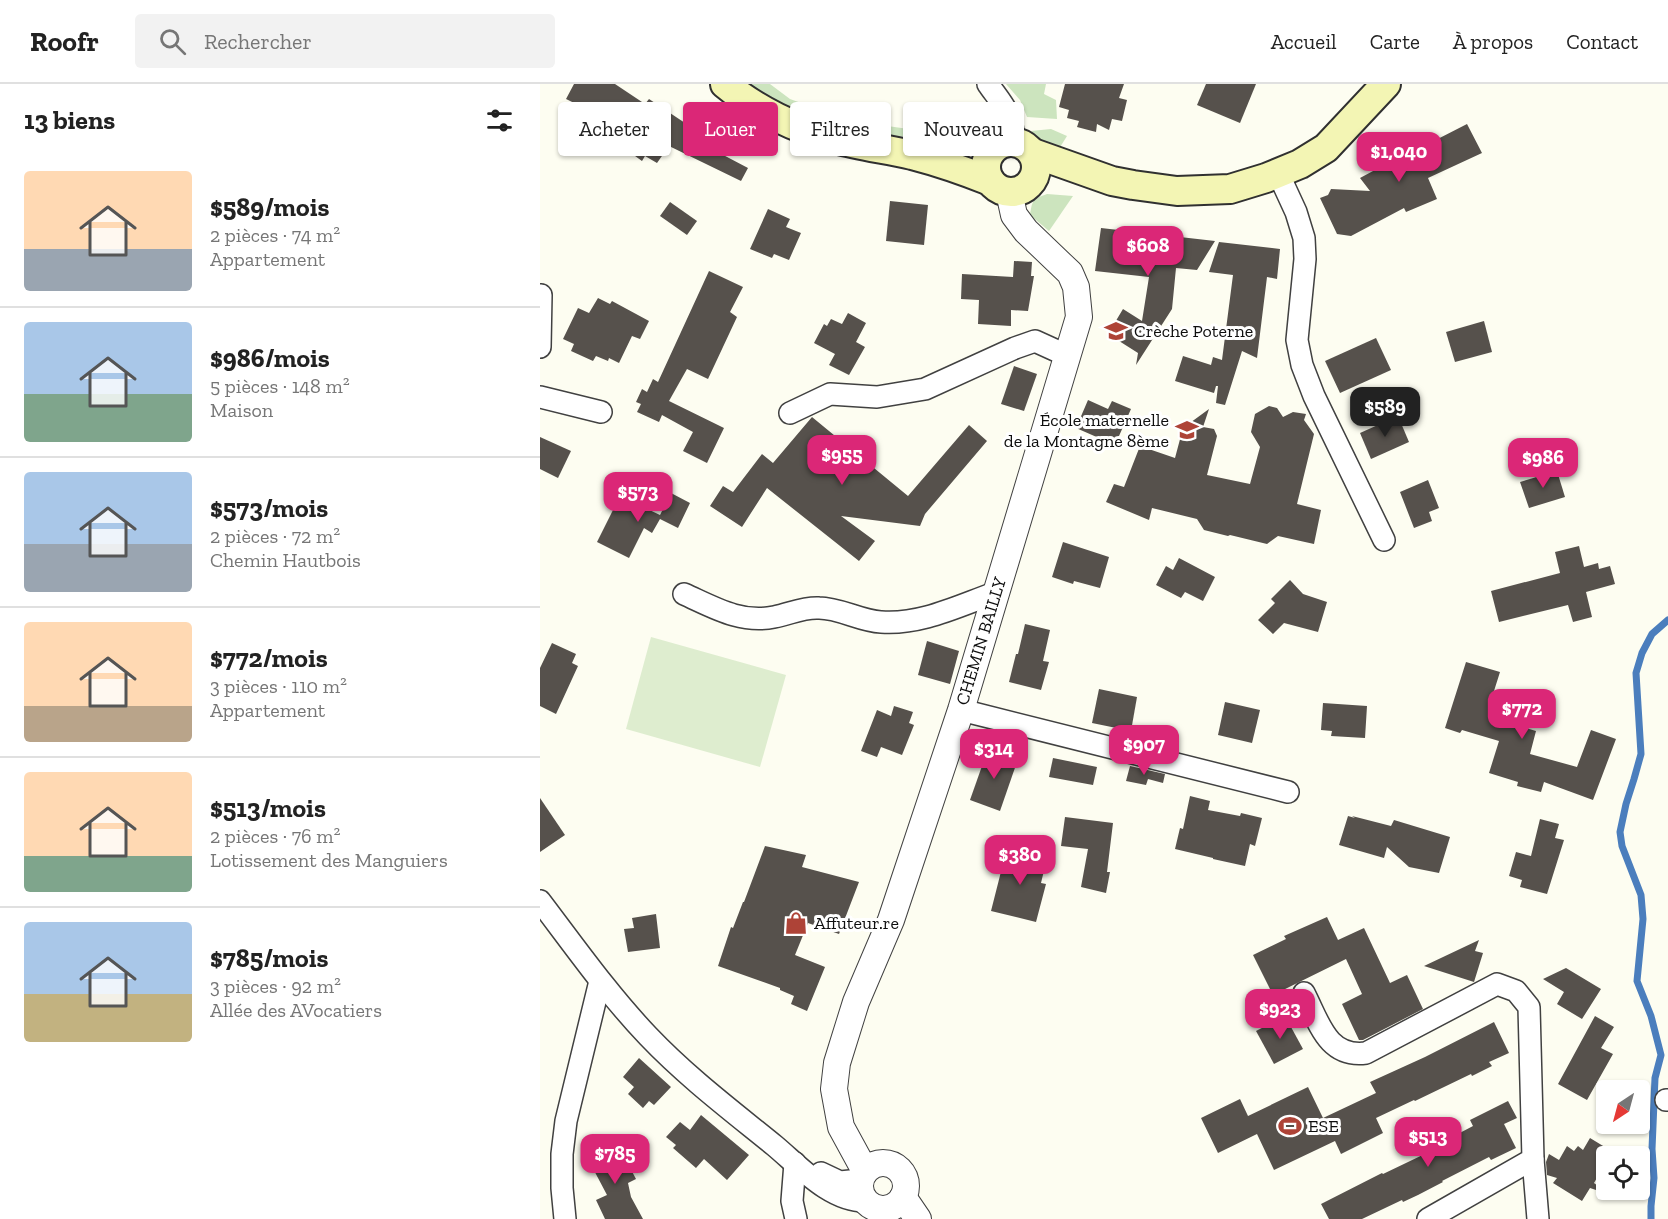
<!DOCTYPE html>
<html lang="fr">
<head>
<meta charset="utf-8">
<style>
  :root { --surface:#fff; --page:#f2f2f2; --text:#222; --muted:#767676; --line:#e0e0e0; --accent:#db2777 }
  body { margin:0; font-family:"Zilla Slab",serif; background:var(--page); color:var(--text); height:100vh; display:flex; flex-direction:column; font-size:22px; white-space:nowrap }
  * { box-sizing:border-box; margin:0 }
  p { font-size:20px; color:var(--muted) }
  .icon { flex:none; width:33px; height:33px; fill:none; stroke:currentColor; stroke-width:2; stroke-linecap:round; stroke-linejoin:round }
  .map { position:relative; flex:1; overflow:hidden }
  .details { display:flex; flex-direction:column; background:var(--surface); width:540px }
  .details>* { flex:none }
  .hud { position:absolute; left:18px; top:18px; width:570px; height:54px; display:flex; gap:12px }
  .needle { width:39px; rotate:216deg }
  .fabs { position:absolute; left:1056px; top:996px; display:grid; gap:12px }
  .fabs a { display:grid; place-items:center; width:54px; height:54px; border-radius:6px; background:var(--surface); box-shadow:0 2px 4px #0004; font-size:30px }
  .price { position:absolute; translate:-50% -51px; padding:0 14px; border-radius:12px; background:var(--accent); color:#fff; font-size:20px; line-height:39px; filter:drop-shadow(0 2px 3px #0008) }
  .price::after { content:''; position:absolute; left:50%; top:36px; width:18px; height:14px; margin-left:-9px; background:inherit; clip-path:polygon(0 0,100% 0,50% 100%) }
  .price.on { background:#222; color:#fff }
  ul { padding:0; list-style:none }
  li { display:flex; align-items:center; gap:18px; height:150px; padding:0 24px }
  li+li { border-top:2px solid var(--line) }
  li span { display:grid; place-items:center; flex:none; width:168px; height:120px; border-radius:6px; color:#555 }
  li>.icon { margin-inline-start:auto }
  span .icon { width:72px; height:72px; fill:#fffc; stroke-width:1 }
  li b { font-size:26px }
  h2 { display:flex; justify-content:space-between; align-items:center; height:72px; padding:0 24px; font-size:26px }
  .chip { padding:0 21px; border-radius:6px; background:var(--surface); box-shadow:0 2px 4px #0004; font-size:21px; line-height:54px }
  .chip.on { background:var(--accent); color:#fff }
  header { display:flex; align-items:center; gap:36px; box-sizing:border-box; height:84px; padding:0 30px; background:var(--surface); border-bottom:2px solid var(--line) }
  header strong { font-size:28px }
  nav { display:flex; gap:33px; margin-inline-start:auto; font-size:21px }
  .search { width:420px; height:54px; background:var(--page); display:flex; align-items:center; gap:15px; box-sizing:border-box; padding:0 21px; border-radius:6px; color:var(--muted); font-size:22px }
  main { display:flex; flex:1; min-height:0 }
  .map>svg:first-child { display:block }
</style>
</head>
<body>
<header>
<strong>Roofr</strong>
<div class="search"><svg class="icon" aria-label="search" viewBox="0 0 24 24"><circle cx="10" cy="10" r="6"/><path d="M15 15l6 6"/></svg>Rechercher</div>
<nav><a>Accueil</a><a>Carte</a><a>À propos</a><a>Contact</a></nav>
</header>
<main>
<section class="details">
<h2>13 biens<svg class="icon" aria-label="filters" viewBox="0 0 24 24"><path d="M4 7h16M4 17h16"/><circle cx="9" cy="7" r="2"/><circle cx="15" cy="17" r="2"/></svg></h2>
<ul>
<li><span style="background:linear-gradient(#ffd9b3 65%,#9aa5b1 0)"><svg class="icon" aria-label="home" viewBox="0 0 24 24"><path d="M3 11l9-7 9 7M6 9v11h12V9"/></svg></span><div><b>$589/mois</b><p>2 pièces · 74 m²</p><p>Appartement</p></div></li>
<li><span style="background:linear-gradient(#a9c7e8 60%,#7fa58c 0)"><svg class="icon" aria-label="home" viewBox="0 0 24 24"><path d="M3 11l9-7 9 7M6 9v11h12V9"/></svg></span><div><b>$986/mois</b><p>5 pièces · 148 m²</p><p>Maison</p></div></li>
<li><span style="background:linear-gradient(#a9c7e8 60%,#9aa5b1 0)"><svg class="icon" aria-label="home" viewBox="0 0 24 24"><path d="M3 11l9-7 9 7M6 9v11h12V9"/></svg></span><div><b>$573/mois</b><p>2 pièces · 72 m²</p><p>Chemin Hautbois</p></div></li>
<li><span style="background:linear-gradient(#ffd9b3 70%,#b9a48a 0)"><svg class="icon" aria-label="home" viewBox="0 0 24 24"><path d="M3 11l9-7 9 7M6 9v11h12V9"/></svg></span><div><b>$772/mois</b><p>3 pièces · 110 m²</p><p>Appartement</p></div></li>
<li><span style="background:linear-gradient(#ffd9b3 70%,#7fa58c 0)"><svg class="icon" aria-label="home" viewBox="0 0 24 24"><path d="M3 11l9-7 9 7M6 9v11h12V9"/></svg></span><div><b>$513/mois</b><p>2 pièces · 76 m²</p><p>Lotissement des Manguiers</p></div></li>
<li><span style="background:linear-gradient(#a9c7e8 60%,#c2b280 0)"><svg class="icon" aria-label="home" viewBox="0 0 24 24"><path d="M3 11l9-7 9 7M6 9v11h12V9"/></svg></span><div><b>$785/mois</b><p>3 pièces · 92 m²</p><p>Allée des AVocatiers</p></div></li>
</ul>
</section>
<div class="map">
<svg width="1128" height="1135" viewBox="0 0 1128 1135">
  <rect width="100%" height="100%" fill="#fdfdf1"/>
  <!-- green -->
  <g fill="#cce4be">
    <path d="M210,0h20l20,15 36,13 -2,8c-28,-10 -49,-18 -74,-36z"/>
    <polygon points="466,0 506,0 504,10 516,16 517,35 487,33 480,16"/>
    <polygon points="438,32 450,33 455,39 454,48 441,55 430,58 357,52 311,44 312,37 411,51 430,48 427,34"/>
    <polygon points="511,45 527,52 517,68 506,62 491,47"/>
    <path d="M507,110l26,2 -24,35 -19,-16c2,-15 3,-16 17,-21z"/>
  </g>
  <!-- pitch -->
  <polygon fill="#deedcf" points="111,553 246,591 220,683 86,645"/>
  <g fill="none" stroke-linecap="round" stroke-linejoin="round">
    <!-- stream -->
    <polyline stroke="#4b7ebd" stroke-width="7" points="1111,1135 1111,1122 1114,1094 1112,1065 1115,994 1121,971 1111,932 1097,897 1103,835 1101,811 1082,762 1080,748 1086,720 1094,695 1101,670 1096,589 1102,569 1112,550 1128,536"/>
  </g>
  <!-- building -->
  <g fill="#56514c">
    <polygon points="34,0 75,0 105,20 109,15 157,47 160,43 176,51 170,64 208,84 201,97 129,62 117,79 105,72 102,77 63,49 71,37 26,15"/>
    <polygon points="525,0 584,0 579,14 587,16 582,37 572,35 569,46 557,40 556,48 537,43 539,37 527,34 529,26 519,23"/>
    <polygon points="666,0 716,0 700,39 657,21"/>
    <polygon points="927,40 942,69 888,94 897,115 866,128 864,124 811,152 797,150 780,114 788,111 791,105 830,107 820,94 861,72 859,67 882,57 884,62"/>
    <polygon points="350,117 388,121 384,161 346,157"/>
    <polygon points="130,118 157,137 147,151 120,132"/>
    <polygon points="228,125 250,135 246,143 261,149 249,176 234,170 232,174 210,165"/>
    <polygon points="561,144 675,157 657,186 636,184 632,225 596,281 598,269 568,250 583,225 602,237 609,193 555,187"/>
    <polygon points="679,158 740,165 737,195 727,193 717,274 702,267 685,321 676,319 678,302 676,302 674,309 635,297 643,272 671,281 673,273 682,276 693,191 669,188"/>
    <polygon points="474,177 492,178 491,192 494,192 488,227 471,226 471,242 438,240 439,216 421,215 422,190 473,193"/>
    <polygon points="169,187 203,203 190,228 197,233 168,295 147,285 129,317 184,344 167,379 143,367 153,348 122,331 119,338 97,328 101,320 96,318 102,305 107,308 113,295 118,298"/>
    <polygon points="58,214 70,220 72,217 109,237 100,255 92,252 79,279 69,274 68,277 56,272 53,277 31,267 34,260 23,255 38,224 49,229"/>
    <polygon points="308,229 326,239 316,258 325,263 309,291 289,281 295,270 274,259 284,240 287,242 291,235 302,240"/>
    <polygon points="944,237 952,268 915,278 906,248"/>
    <polygon points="836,254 851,286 800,309 785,277"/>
    <polygon points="474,282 497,290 484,327 461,320"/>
    <polygon points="548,316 568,325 572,317 591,325 575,361 536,344"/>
    <polygon points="729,322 737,324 743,333 753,328 766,330 764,336 774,350 757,420 781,426 774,460 738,452 727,460 690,451 688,452 664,446 657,435 612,424 609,436 566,418 574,400 584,403 600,362 635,374 643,344 669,325 663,343 674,345 677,352 667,391 710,400 720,363 711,348 715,330"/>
    <polygon points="858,332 869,358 831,375 820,349"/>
    <polygon points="272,333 368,412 429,341 447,357 385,430 380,442 301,432 335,457 319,477 227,404 202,443 170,422 183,402 193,408 222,370 233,379"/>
    <polygon points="0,353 31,367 18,394 0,385"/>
    <polygon points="1017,387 1025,413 989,424 980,398"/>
    <polygon points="888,396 899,424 889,428 892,437 874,444 860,408"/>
    <polygon points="131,409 150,419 138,444 120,435 112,449 104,444 89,474 57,458 80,412 120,431"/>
    <polygon points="523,458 569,473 560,504 534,497 533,500 512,493"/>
    <polygon points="1039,462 1044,483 1058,479 1059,485 1070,482 1075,500 1046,508 1052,533 1033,538 1028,521 959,538 951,507 1020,489 1015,468"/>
    <polygon points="639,474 675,493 663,517 645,508 641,514 616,501 626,482 633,486"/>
    <polygon points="750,496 763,510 787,518 778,548 744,539 733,550 718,536 735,519 731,515"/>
    <polygon points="485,540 510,546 503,577 509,578 501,606 469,598 476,570 478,570"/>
    <polygon points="387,557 419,567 410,600 378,591"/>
    <polygon points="12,559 36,570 32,579 38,582 16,630 0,622 0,584"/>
    <polygon points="926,578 960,588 954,607 964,610 957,636 996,647 990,670 1037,683 1051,646 1076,655 1053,716 1004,698 1001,708 977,702 978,698 949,689 959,657 922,646 920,649 905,644"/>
    <polygon points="559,605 597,613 591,647 552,639"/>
    <polygon points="685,618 720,626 712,659 678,651"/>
    <polygon points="783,619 827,622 825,654 791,652 792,647 781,646"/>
    <polygon points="354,622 373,628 369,639 374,641 362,671 341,663 337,673 321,667 337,626 351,632"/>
    <polygon points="599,642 633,649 630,665 596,657"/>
    <polygon points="448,665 478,675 460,727 430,716"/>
    <polygon points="513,674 557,683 553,701 509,693"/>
    <polygon points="590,682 625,690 623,699 608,695 606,701 586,697"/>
    <polygon points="650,712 670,717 668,726 700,732 701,729 722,734 715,762 710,760 705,782 673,775 673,774 635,765 640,744 643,745"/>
    <polygon points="0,714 25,751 0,768"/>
    <polygon points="808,732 815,734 812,732 851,742 854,736 910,753 899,789 869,783 847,763 844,774 799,761"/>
    <polygon points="525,733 573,739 567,788 570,788 566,809 541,803 548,765 521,762"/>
    <polygon points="1000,735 1019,740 1015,754 1024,756 1007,810 980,803 982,796 969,792 976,768 991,772"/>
    <polygon points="225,762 266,771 262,783 319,798 299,850 268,839 255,871 285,883 267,927 251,920 254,912 240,906 240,904 178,882 191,843 193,844 203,818 204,818"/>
    <polygon points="467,764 507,774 501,799 506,800 496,838 451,827"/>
    <polygon points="116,830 120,864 88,868 84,845 94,844 92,834"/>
    <polygon points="787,833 798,856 824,844 850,899 867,891 883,925 823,956 819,956 802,920 822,910 806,875 733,911 713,871 746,855 744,852"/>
    <polygon points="939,856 935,867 943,869 934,898 884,882"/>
    <polygon points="1026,884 1061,905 1042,935 1017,920 1024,908 1003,895"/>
    <polygon points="745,932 763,965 734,980 716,947"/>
    <polygon points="1055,932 1074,943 1061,964 1073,970 1047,1016 1018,1000"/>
    <polygon points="954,938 969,969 949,978 952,982 932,992 931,990 875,1017 874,1016 836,1034 843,1049 801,1070 795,1057 734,1086 717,1050 678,1069 661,1034 700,1015 708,1032 768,1003 783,1034 836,1009 830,998 885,973"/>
    <polygon points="99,974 131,1003 114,1021 109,1017 103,1024 88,1010 94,1003 83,993"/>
    <polygon points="968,1017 977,1034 964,1040 976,1064 951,1076 949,1073 902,1097 903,1098 878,1111 863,1118 862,1116 822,1135 789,1135 781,1120 842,1089 843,1090 916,1055 914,1052 933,1042 930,1036"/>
    <polygon points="161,1031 209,1071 187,1096 164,1075 156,1084 133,1064 136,1061 126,1053 140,1038 150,1046"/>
    <polygon points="1050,1054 1073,1068 1070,1072 1066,1072 1066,1078 1054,1099 1058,1102 1056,1106 1050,1104 1042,1117 1013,1099 1017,1094 1007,1091 1006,1078 1009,1070 1019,1076 1027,1062 1034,1067 1038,1062 1043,1066"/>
    <polygon points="79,1063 96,1095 88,1099 91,1113 103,1135 65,1135 56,1116 67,1111 48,1075 67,1065"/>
  </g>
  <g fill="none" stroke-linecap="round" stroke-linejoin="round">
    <!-- minor casing -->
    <g stroke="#414141" stroke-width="24">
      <g id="minor">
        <path d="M448,0c14,20 27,32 25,58"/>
        <polyline points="738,89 756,128 764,154 765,175 757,256 762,281 774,312 844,456"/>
        <polyline points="0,263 1,211"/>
        <polyline points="0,313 61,328"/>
        <polyline points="250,329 290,310 337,313 385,305 475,264 495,257 528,272"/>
        <path d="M144,510c29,13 57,30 90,23 16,-3 29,-10 45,-9 21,0 41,13 62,14 40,3 77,-16 114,-29"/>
        <polyline points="421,626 748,708"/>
        <path d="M0,817c35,46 68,93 108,135 39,41 84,75 127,110 25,21 56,56 91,55"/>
        <path d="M764,909c15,29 23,65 62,60l131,-69 19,7 13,16 4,152 -105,60"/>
        <polyline points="1126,1016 1128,1016"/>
        <polyline points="993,1075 998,1135"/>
        <polyline points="255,1079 252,1117 256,1135"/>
        <polyline points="281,1089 300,1098 320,1096"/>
        <polyline points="25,1135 22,1104 22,1070 26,1037 60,897"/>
      </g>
    </g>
    <!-- tertiary casing -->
    <g stroke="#414141" stroke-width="28">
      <g id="tertiary">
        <circle cx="343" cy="1102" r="23"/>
        <polyline points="325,1087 301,1043 294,1005 297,979 316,918 351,836 421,626 539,233 536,203 530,189 486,147 474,131 469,108"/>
        <polyline points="363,1113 378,1135"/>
      </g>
    </g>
    <!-- secondary casing -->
    <g stroke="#303030" stroke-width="32">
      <g id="secondary">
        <path d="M185,0c31,26 71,45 110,55 25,7 51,10 77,16 27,7 53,16 78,26"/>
        <circle cx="471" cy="83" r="25"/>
        <polyline points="493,69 572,97 593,101 637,107 690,105 726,94 760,80 786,64 846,0"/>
      </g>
    </g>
    <!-- minor -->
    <use href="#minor" stroke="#fff" stroke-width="21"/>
    <!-- tertiary -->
    <use href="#tertiary" stroke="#fff" stroke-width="26"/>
    <!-- secondary -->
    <use href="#secondary" stroke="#f3f5b4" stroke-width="28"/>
  </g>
  <!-- icons -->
  <defs>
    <g id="school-bare" transform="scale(1.8)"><path d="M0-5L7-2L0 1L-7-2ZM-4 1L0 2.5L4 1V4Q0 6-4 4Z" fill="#ae4337" stroke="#fff" stroke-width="2.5" paint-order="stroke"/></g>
    <g id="shop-bare" transform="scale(1.8)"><path d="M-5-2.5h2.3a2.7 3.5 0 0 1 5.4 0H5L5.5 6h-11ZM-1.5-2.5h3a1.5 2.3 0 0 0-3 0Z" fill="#ae4337" stroke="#fff" stroke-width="2.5" paint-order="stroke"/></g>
    <g id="stadium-bare" transform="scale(1.8)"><path d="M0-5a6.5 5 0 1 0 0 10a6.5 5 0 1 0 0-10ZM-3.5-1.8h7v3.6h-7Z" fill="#ae4337" stroke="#fff" stroke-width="2.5" paint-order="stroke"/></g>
  </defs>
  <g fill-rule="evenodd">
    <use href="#school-bare" x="576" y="247"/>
    <use href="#school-bare" x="647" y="346"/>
    <use href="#shop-bare" x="256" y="839"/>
    <use href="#stadium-bare" x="750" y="1042"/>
  </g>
  <g text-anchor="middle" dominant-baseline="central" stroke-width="6" stroke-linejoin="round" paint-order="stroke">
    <!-- poi labels -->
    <g font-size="18" fill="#0e0e0e" stroke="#fff" text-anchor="start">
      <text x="594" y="247">Crèche Poterne</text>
      <text x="629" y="336" text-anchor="end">École maternelle<tspan x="629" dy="21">de la Montagne 8ème</tspan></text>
      <text x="274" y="839">Affuteur.re</text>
      <text x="768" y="1042">ESE</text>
    </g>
    <!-- street labels -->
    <g font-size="18" fill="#0e0e0e" stroke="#fff">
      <text transform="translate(441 557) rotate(-73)">CHEMIN BAILLY</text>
    </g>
  </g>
</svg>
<div class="fabs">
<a><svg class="needle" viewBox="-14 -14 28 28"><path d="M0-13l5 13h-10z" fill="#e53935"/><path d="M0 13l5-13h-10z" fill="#767676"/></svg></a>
<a><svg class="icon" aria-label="locate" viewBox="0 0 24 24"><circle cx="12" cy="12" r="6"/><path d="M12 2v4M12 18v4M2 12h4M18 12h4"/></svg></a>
</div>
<b class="price" style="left:859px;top:99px">$1,040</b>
<b class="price" style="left:608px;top:193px">$608</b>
<b class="price on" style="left:845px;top:354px">$589</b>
<b class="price" style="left:302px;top:402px">$955</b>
<b class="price" style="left:1003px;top:405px">$986</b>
<b class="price" style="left:98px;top:439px">$573</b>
<b class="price" style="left:982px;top:656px">$772</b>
<b class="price" style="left:604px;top:692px">$907</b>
<b class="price" style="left:454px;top:696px">$314</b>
<b class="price" style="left:480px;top:802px">$380</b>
<b class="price" style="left:740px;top:956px">$923</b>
<b class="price" style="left:888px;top:1084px">$513</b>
<b class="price" style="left:75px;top:1101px">$785</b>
<div class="hud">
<a class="chip">Acheter</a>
<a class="chip on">Louer</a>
<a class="chip">Filtres</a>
<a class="chip">Nouveau</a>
</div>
</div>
</main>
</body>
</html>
